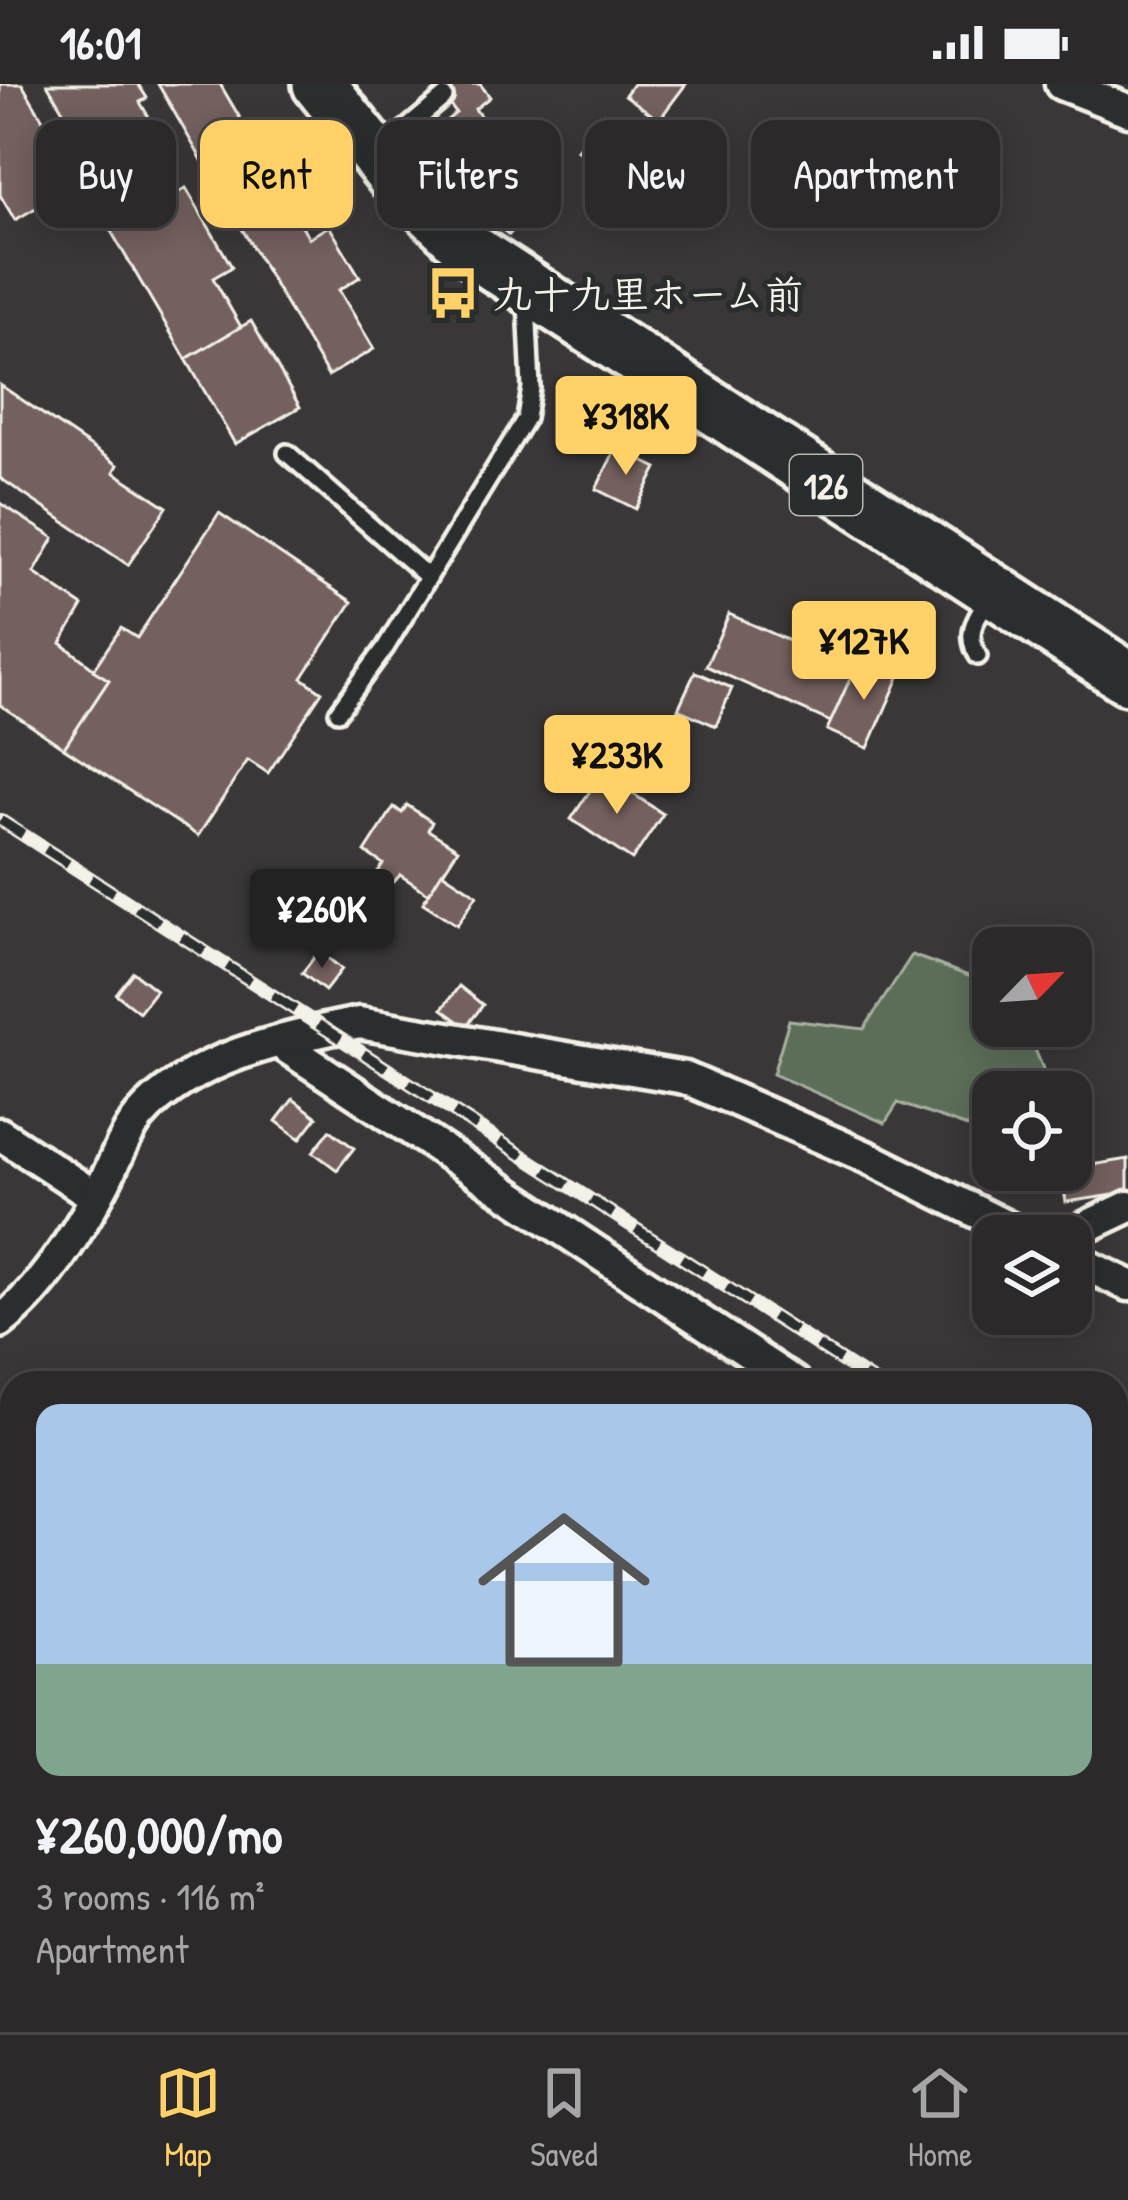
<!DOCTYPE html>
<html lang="en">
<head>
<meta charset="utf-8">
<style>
  :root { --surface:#2b292a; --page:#373536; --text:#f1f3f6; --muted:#a6a6a8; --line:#474547; --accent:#ffd166 }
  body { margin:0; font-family:"Patrick Hand","Klee One",sans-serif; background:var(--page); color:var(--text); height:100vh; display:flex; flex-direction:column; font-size:45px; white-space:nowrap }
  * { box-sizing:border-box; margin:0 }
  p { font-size:39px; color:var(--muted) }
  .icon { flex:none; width:66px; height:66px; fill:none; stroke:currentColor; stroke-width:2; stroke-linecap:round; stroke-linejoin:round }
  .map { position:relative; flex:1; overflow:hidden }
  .details { position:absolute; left:0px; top:1287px; width:1128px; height:663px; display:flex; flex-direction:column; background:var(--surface); border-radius:36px 36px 0 0; box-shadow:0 6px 30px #0003,0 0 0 3px var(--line) }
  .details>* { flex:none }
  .banner { position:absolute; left:36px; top:36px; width:1056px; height:108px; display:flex; gap:24px }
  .needle { width:78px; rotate:65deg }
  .controls { position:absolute; left:972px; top:843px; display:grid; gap:24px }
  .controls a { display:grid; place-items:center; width:120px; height:120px; border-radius:24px; background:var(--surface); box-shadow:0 6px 30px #0003,0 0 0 3px var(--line); font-size:60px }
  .price { position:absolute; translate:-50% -102px; padding:0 27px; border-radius:12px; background:var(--accent); color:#111; font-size:39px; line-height:78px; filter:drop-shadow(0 3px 6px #0008) }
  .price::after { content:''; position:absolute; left:50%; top:72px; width:36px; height:27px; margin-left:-18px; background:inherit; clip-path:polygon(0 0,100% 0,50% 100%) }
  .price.active { background:#222; color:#fff }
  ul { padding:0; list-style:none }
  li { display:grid; align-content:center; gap:24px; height:636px; padding:0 36px }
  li+li { border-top:3px solid var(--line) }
  li span { display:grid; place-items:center; height:372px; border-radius:24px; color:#555 }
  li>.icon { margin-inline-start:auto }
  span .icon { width:216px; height:216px; fill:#fffc; stroke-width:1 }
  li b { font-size:51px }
  .tag { padding:0 42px; border-radius:24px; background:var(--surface); box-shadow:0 6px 30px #0003,0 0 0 3px var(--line); font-size:42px; line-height:108px }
  .tag.active { background:var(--accent); color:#111 }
  .status { display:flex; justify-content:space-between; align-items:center; height:84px; padding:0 60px; background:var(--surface); direction:ltr }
  .status svg { height:33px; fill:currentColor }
  .menu { display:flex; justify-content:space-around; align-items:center; height:168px; border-top:3px solid var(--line); background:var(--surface); font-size:33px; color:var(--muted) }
  .menu a { display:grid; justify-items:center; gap:6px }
  .menu .active { color:var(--accent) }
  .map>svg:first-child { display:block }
</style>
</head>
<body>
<div class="status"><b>16:01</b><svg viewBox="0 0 49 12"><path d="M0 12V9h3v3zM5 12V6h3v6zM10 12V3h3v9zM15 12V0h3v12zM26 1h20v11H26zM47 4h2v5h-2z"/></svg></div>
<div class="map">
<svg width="1128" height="1948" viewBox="0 0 1128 1948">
  <rect width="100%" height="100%" fill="#393738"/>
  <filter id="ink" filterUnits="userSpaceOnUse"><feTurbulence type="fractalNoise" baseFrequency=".00833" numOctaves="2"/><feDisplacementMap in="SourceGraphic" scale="24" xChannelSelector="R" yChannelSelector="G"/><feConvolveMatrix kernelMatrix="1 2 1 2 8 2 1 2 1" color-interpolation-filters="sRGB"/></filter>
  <g filter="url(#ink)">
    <!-- green -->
    <polygon fill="#5b6e59" stroke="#a8b0a0" stroke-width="3" points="912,871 993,901 993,942 1025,942 1053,1008 993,1008 993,1052 898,1019 885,1039 773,990 789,936 864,945"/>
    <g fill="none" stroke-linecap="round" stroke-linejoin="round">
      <!-- stream -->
      <g stroke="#8fa19e" stroke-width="9">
        <polyline points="0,1732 12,1741"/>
        <polyline points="287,1938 301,1948"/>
      </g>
    </g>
    <!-- building -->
    <g fill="#73605e" stroke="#f4f1e8" stroke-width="3">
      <polygon points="0,0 22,0 52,51 44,56 67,96 73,92 77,100 15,136 0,111"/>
      <polygon points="47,0 138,0 147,14 140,18 155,44 67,96 44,56 71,40"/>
      <polygon points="158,0 220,0 250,51 231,62 242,80 214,97"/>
      <polygon points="434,0 480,0 490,13 475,25 484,37 454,59 441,41 456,29"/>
      <polygon points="633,0 686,0 659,36 625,11"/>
      <polygon points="605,30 631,50 603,86 577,66"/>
      <polygon points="514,38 528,55 504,75 490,58"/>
      <polygon points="490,58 504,75 519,92 489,100 469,76"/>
      <polygon points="522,61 536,77 519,92 504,75"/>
      <polygon points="150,63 177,109 186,104 232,183 213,194 241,243 186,275 84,101 113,85 106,73 119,65 126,77"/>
      <polygon points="260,70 309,154 329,142 360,193 339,206 374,265 328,292 214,97"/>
      <polygon points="509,112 528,128 509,151 490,136"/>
      <polygon points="251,237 300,323 235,360 186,275"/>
      <polygon points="0,301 118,381 114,388 167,423 128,481 0,394"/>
      <polygon points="616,364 657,384 636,425 596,405"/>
      <polygon points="0,419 54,454 34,489 83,522 61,559 109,596 64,664 0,621"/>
      <polygon points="219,429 352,518 302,594 322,608 268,689 248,676 198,752 64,664 109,596 93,586 121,544 137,554"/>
      <polygon points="729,530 854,586 831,638 706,582"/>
      <polygon points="860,573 900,591 868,664 827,646"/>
      <polygon points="695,588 732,604 716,642 678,625"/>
      <polygon points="626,650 651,661 641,684 616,674"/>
      <polygon points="602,689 663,730 632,776 571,735"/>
      <polygon points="407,721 432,738 428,746 458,765 429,810 400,791 394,798 378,788 383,780 365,768 394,723 402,729"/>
      <polygon points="442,788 477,811 457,841 423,819"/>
      <polygon points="319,867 342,885 325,907 302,889"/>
      <polygon points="133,888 156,906 139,928 116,910"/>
      <polygon points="459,902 483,921 466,943 442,925"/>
      <polygon points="293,1015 317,1033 300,1055 276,1037"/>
      <polygon points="330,1046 354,1064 337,1086 313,1068"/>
      <polygon points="1128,1075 1128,1109 1066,1118 1061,1086"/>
    </g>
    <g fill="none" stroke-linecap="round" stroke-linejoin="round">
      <!-- lane casing -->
      <g stroke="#f4f1e8" stroke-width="24">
        <g id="lane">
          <polyline points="382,65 444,13"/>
          <polyline points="287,369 428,493"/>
          <path d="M978,572c-15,-24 0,-40 13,-61"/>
          <polyline points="338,628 385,564 526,334 531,304 527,218"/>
        </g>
      </g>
      <!-- street casing -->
      <g stroke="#f4f1e8" stroke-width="39">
        <g id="street">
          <polyline points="1061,0 1128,26"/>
          <polyline points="280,959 795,1299"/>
          <polyline points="0,1050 96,1113"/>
          <polyline points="1067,1152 1128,1123"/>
          <polyline points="1071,1174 1128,1201"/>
          <path d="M0,1238c44,-34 79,-91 105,-141 10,-20 20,-47 35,-65 51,-59 146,-78 219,-93l326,55 186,81 154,77"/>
          <polyline points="1116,1510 1128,1518"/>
          <polyline points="0,1775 12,1783"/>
          <polyline points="0,1886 12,1873"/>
          <polyline points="228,1938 242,1948"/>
          <polyline points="668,1948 677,1938"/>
        </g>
      </g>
      <!-- highway casing -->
      <g stroke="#f4f1e8" stroke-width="60">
        <polyline id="highway" points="319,0 392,91 471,166 1128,594"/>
      </g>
      <!-- path -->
      <g stroke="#f4f1e8" stroke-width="6" stroke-dasharray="9 9" stroke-linecap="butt">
        <polyline points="1116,1460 1128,1444"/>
        <polyline points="0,1690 12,1699"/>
        <polyline points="341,1938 355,1948"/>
      </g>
      <!-- lane -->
      <use href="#lane" stroke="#2a2d2e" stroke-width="15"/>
      <!-- street -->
      <use href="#street" stroke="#2a2d2e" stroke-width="30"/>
      <!-- highway -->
      <use href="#highway" stroke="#2a2d2e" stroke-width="51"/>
      <!-- rail casing -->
      <g stroke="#f4f1e8" stroke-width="14">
        <g id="rail">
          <polyline points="0,736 876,1299"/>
          <polyline points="1116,1452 1128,1460"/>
        </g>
      </g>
      <!-- rail -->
      <use href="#rail" stroke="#2a2d2e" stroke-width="9" stroke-dasharray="27" stroke-linecap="butt"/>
    </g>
  </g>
  <!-- icons -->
  <defs>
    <g id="bus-bare" transform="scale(4.14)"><path d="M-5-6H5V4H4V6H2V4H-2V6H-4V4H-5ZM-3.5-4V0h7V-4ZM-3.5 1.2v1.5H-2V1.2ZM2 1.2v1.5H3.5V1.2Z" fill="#ffd166" stroke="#2a2d2e" stroke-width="2.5" paint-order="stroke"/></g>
  </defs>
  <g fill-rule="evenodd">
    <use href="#bus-bare" x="453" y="209"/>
  </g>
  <g text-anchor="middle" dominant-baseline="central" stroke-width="10" stroke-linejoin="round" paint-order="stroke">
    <!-- shield labels -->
    <rect fill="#2a2d2e" stroke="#b7b6b0" stroke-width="3" x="790" y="371" width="72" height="60" rx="9"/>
    <g font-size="36" font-weight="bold" fill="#f4f1e8">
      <text x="826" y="401">126</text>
    </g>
    <!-- poi labels -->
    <g font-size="39" font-weight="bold" fill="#f4f1e8" stroke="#2a2d2e" text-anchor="start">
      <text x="493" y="209">九十九里ホーム前</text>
    </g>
  </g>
</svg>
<div class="controls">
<a><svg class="needle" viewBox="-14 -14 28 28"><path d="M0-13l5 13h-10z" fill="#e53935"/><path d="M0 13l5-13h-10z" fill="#a6a6a8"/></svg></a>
<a><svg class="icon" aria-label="locate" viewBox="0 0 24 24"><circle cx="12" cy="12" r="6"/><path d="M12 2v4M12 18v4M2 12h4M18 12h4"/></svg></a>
<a><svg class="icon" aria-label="layers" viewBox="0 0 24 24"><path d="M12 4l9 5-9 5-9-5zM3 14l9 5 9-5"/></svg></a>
</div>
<b class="price" style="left:626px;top:394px">¥318K</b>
<b class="price" style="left:864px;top:619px">¥127K</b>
<b class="price" style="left:617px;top:733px">¥233K</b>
<b class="price active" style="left:322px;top:887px">¥260K</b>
<div class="banner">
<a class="tag">Buy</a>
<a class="tag active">Rent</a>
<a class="tag">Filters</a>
<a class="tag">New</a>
<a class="tag">Apartment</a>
</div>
<section class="details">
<ul>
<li><span style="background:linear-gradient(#a9c7e8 70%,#7fa58c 0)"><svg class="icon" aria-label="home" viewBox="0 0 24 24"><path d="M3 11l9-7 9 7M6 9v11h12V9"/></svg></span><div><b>¥260,000/mo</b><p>3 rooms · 116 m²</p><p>Apartment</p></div></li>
</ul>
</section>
</div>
<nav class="menu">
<a class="active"><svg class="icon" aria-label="map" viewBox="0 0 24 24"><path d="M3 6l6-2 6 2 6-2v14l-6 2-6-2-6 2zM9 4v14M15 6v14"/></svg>Map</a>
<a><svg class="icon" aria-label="saved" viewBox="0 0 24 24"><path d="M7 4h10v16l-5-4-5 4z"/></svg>Saved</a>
<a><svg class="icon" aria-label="home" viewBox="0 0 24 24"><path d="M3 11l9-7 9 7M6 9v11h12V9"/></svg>Home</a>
</nav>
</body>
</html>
